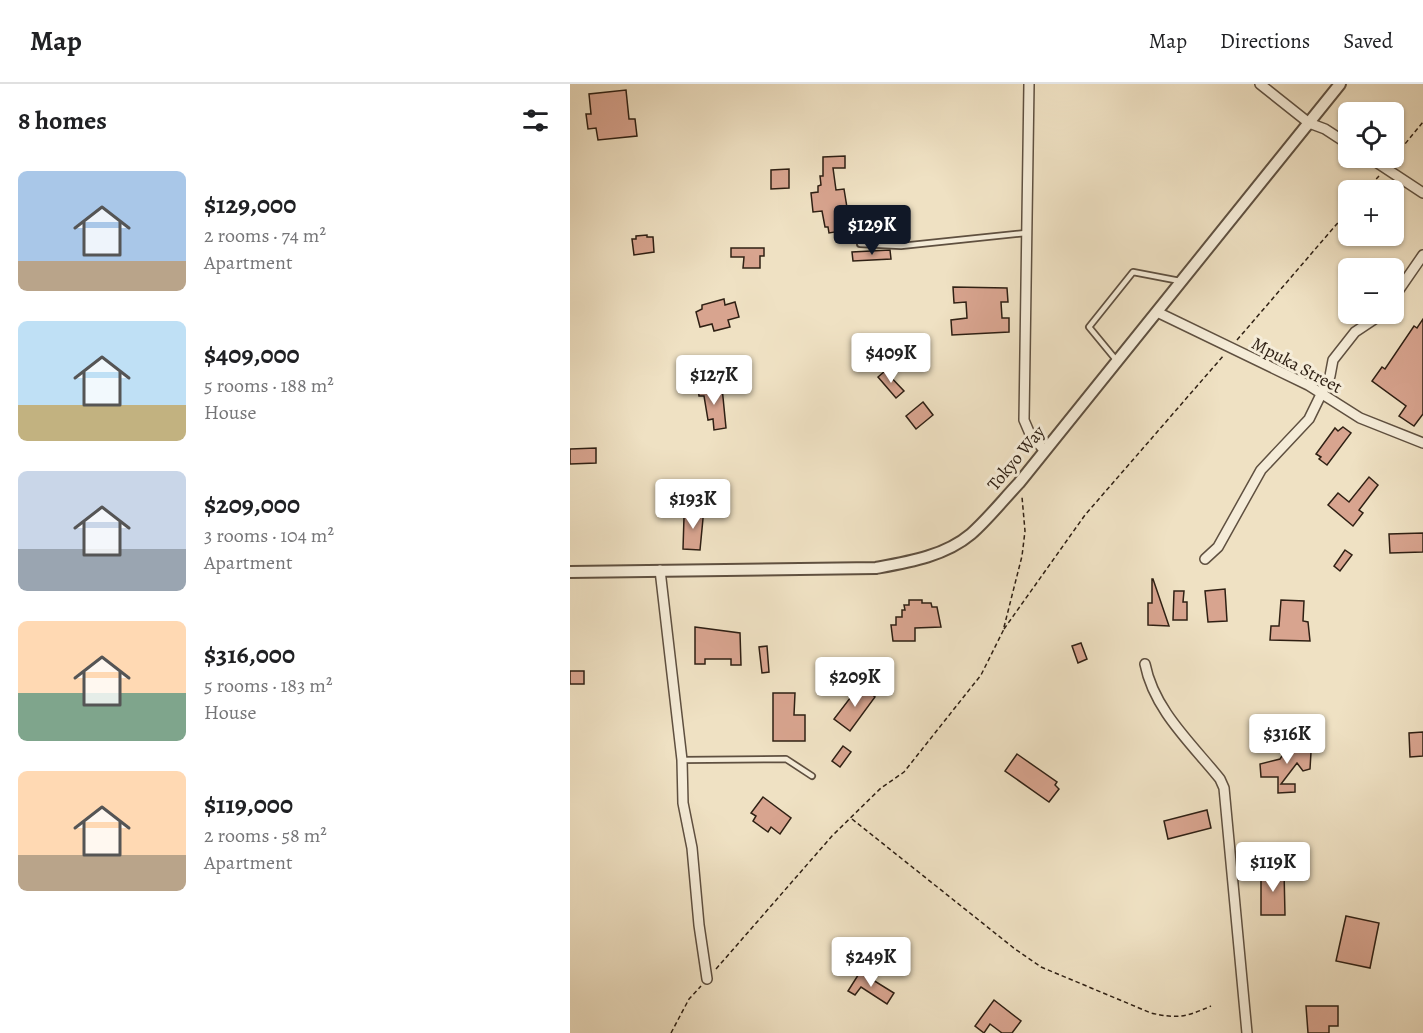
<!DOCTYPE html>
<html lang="en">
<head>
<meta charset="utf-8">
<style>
  :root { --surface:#fff; --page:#f2f2f2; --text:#202124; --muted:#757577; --line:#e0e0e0; --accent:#111827 }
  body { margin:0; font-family:Alegreya,serif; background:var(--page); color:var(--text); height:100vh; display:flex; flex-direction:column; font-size:22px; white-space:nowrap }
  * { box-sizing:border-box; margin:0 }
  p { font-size:20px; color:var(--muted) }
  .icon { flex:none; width:33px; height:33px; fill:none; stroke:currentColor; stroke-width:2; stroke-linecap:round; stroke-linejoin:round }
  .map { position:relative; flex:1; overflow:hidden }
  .side { display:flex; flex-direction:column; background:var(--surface); width:570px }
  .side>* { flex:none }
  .buttons { position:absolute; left:768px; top:18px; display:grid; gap:12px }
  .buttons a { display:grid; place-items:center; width:66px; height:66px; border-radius:9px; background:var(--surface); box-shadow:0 2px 4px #0004; font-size:30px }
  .price { position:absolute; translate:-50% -51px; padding:0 14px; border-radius:6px; background:#fff; color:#222; font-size:20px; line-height:39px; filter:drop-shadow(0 2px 3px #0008) }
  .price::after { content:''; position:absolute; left:50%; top:36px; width:18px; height:14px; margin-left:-9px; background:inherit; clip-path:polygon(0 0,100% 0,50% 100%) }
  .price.on { background:var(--accent); color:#fff }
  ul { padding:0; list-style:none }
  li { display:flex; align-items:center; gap:18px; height:150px; padding:0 18px }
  li span { display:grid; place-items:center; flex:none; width:168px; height:120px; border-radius:9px; color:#555 }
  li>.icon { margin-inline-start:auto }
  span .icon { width:72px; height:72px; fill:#fffc; stroke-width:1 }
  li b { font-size:26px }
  h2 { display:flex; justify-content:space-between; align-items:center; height:72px; padding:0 18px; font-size:26px }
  header { display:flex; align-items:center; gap:36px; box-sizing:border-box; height:84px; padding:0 30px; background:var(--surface); border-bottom:2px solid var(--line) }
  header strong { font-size:28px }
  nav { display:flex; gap:33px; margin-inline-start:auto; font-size:21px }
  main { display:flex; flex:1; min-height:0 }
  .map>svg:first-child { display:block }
</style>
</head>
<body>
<header>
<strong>Map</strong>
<nav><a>Map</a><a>Directions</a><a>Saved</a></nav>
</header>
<main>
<section class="side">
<h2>8 homes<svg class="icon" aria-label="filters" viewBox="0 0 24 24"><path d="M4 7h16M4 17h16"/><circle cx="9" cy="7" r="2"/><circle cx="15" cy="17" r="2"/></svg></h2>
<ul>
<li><span style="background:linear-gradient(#a9c7e8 75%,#b9a48a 0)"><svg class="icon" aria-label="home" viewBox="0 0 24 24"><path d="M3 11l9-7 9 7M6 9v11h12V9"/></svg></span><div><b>$129,000</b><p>2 rooms · 74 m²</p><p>Apartment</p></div></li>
<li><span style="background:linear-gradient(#bfe0f5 70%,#c2b280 0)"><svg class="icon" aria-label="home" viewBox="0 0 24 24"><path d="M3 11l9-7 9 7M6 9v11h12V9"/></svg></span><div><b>$409,000</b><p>5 rooms · 188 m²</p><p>House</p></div></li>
<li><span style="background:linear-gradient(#c9d6e8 65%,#9aa5b1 0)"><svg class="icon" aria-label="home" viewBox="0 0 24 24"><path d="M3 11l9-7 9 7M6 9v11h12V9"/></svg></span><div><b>$209,000</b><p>3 rooms · 104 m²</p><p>Apartment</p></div></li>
<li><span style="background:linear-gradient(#ffd9b3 60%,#7fa58c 0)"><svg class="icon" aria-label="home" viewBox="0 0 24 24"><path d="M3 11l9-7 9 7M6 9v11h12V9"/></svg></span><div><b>$316,000</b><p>5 rooms · 183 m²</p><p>House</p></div></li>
<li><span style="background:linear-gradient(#ffd9b3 70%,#b9a48a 0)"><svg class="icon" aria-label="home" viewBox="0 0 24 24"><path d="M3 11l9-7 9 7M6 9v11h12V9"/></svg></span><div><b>$119,000</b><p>2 rooms · 58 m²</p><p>Apartment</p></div></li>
</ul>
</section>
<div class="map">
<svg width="853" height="949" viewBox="0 0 853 949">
  <rect width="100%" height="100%" fill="#efe1c3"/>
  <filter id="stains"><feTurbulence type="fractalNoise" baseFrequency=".00333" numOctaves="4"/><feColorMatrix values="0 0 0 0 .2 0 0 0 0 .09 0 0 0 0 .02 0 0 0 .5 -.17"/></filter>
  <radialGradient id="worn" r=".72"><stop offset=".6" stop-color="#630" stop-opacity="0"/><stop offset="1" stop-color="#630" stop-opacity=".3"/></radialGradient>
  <!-- building -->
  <g fill="#d8a48f" stroke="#2f2014" stroke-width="1.5">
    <polygon points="56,6 59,35 65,35 67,52 28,56 26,44 18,45 16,30 21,30 19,10"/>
    <polygon points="275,72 275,84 263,84 266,106 274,105 279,136 276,136 277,146 259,149 258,143 255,143 252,127 243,128 241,109 248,108 248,102 251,101 250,92 253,92 253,73"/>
    <polygon points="219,85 219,104 201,105 201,86"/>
    <polygon points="77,151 77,153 83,153 84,168 64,171 62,155 66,155 66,152"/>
    <polygon points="161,164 194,164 194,172 190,172 190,184 173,184 174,173 161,173"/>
    <polygon points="320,166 321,175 283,177 282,168"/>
    <polygon points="383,203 437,204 438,218 431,218 432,234 439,234 439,248 382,251 381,236 397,234 396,218 384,219"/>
    <polygon points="154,215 155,221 165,218 169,233 158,236 160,243 144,247 142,240 130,243 126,228 132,225 132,221"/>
    <polygon points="853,235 853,330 844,342 829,332 836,322 802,297 812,283 815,285 844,242 847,244"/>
    <polygon points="315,287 334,307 326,314 308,293"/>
    <polygon points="138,302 138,305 152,303 156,344 144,346 143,335 138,336 134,312 129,312 128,303"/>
    <polygon points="353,318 363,331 346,345 336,332"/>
    <polygon points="773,343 781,349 757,381 749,375 751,373 746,370 765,344 768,347"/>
    <polygon points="26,364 26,379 0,380 0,365"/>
    <polygon points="799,393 808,401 789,426 793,429 783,442 758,421 768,409 779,418"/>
    <polygon points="122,424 134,424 130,466 113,465 114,433 122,433"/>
    <polygon points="853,449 853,468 820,469 819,450"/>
    <polygon points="775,466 782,471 770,487 764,482"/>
    <polygon points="582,495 583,495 599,542 578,541 578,519 582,519"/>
    <polygon points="655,505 657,537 638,538 635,507"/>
    <polygon points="604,507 614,507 613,518 617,518 617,536 603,536"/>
    <polygon points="339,516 352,516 352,519 361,519 362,523 367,523 371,543 345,544 345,557 323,557 321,541 326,541 326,533 332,533 332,526 335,526 334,521 339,521"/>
    <polygon points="711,516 734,517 733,537 738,538 740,557 700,556 701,542 709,542"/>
    <polygon points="125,543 170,549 171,581 161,581 161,575 135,575 135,580 125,580"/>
    <polygon points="511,559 517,575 508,579 502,562"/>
    <polygon points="197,562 199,588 192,589 189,563"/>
    <rect x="0" y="587" width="14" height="13"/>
    <polygon points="290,601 305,613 280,647 264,635"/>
    <polygon points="203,609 225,609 224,631 235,631 235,657 203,657"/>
    <polygon points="853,648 853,672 840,673 839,649"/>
    <polygon points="727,654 727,667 739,665 741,668 740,685 733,687 727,679 711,700 725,700 725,708 708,709 708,693 691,693 690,680 710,675 714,669 713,655"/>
    <polygon points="273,662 281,668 270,683 262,677"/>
    <polygon points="447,670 487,698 485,701 489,705 479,718 435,687"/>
    <polygon points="193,713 221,734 210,750 201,743 198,748 183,737 186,732 181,729"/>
    <polygon points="637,726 641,744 598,755 594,737"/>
    <polygon points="691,787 714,787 715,831 691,831"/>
    <polygon points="776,832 809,839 800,884 766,877"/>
    <polygon points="290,888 324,909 317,920 291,903 285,911 278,907"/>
    <polygon points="424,916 451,937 442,949 432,949 420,940 414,949 405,942"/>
    <polygon points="736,922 768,922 768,942 759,942 759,949 738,949"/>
  </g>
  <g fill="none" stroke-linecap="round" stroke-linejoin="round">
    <!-- service casing -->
    <g stroke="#5f5040" stroke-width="8">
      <g id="service">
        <polyline points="290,160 331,162 456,149"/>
        <polyline points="547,277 519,243 563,188 610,197"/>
        <polyline points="112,676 216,675 242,692"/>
      </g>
    </g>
    <!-- minor casing -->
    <g stroke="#5f5040" stroke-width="12">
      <g id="minor">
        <polyline points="459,0 454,336 460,350 475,367"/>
        <polyline points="690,0 739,39 755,45 778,60"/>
        <polyline points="800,74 853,109"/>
        <polyline points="824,213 853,171"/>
        <polyline points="587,228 738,301 790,334 853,359"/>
        <polyline points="635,475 648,463 691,386 739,335 760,292 763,276 785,248 812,230"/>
        <polyline points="90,486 112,676 113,719 122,764 129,841 137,895"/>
        <path d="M575,580c9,46 47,80 75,115l4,9 23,245"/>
      </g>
    </g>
    <!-- tertiary casing -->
    <g stroke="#5f5040" stroke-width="14">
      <path id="tertiary" d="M0,488l306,-4c33,-6 69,-12 95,-34 17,-15 32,-34 48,-51l321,-399"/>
    </g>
    <!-- path -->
    <g stroke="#2f2014" stroke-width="1.5" stroke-dasharray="4.5 3" stroke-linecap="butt">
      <polyline points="821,77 853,38"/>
      <polyline points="796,106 809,92"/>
      <polyline points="667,256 778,127"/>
      <polyline points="434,545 515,431 654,271"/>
      <path d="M282,735l163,130 26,18 110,46c27,6 35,4 60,-7"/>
      <polyline points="146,885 262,752 311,704 334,688 411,591 433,547 452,472 455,447 452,413"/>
      <polyline points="101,949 119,915 131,902"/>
    </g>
    <!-- service -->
    <use href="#service" stroke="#f5ecd8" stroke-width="4.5"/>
    <!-- minor -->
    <use href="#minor" stroke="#f5ecd8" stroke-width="9"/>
    <!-- tertiary -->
    <use href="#tertiary" stroke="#f5ecd8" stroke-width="10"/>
  </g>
  <g text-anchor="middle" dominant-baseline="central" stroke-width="6" stroke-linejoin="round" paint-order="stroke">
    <!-- street labels -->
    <g font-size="18" fill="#2f2014" stroke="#f5ecd8">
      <text transform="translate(727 281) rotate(28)">Mpuka Street</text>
      <text transform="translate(446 374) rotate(-50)">Tokyo Way</text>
    </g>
  </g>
  <rect width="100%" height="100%" filter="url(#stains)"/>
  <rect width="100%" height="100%" fill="url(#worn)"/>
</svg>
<div class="buttons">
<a><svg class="icon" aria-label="locate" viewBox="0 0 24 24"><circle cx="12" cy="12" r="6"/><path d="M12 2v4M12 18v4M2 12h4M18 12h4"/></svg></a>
<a>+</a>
<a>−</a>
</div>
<b class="price on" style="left:302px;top:172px">$129K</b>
<b class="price" style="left:321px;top:300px">$409K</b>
<b class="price" style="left:144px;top:322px">$127K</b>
<b class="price" style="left:123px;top:446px">$193K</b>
<b class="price" style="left:285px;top:624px">$209K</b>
<b class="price" style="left:717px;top:681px">$316K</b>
<b class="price" style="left:703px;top:809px">$119K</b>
<b class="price" style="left:301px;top:904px">$249K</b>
</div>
</main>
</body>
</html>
